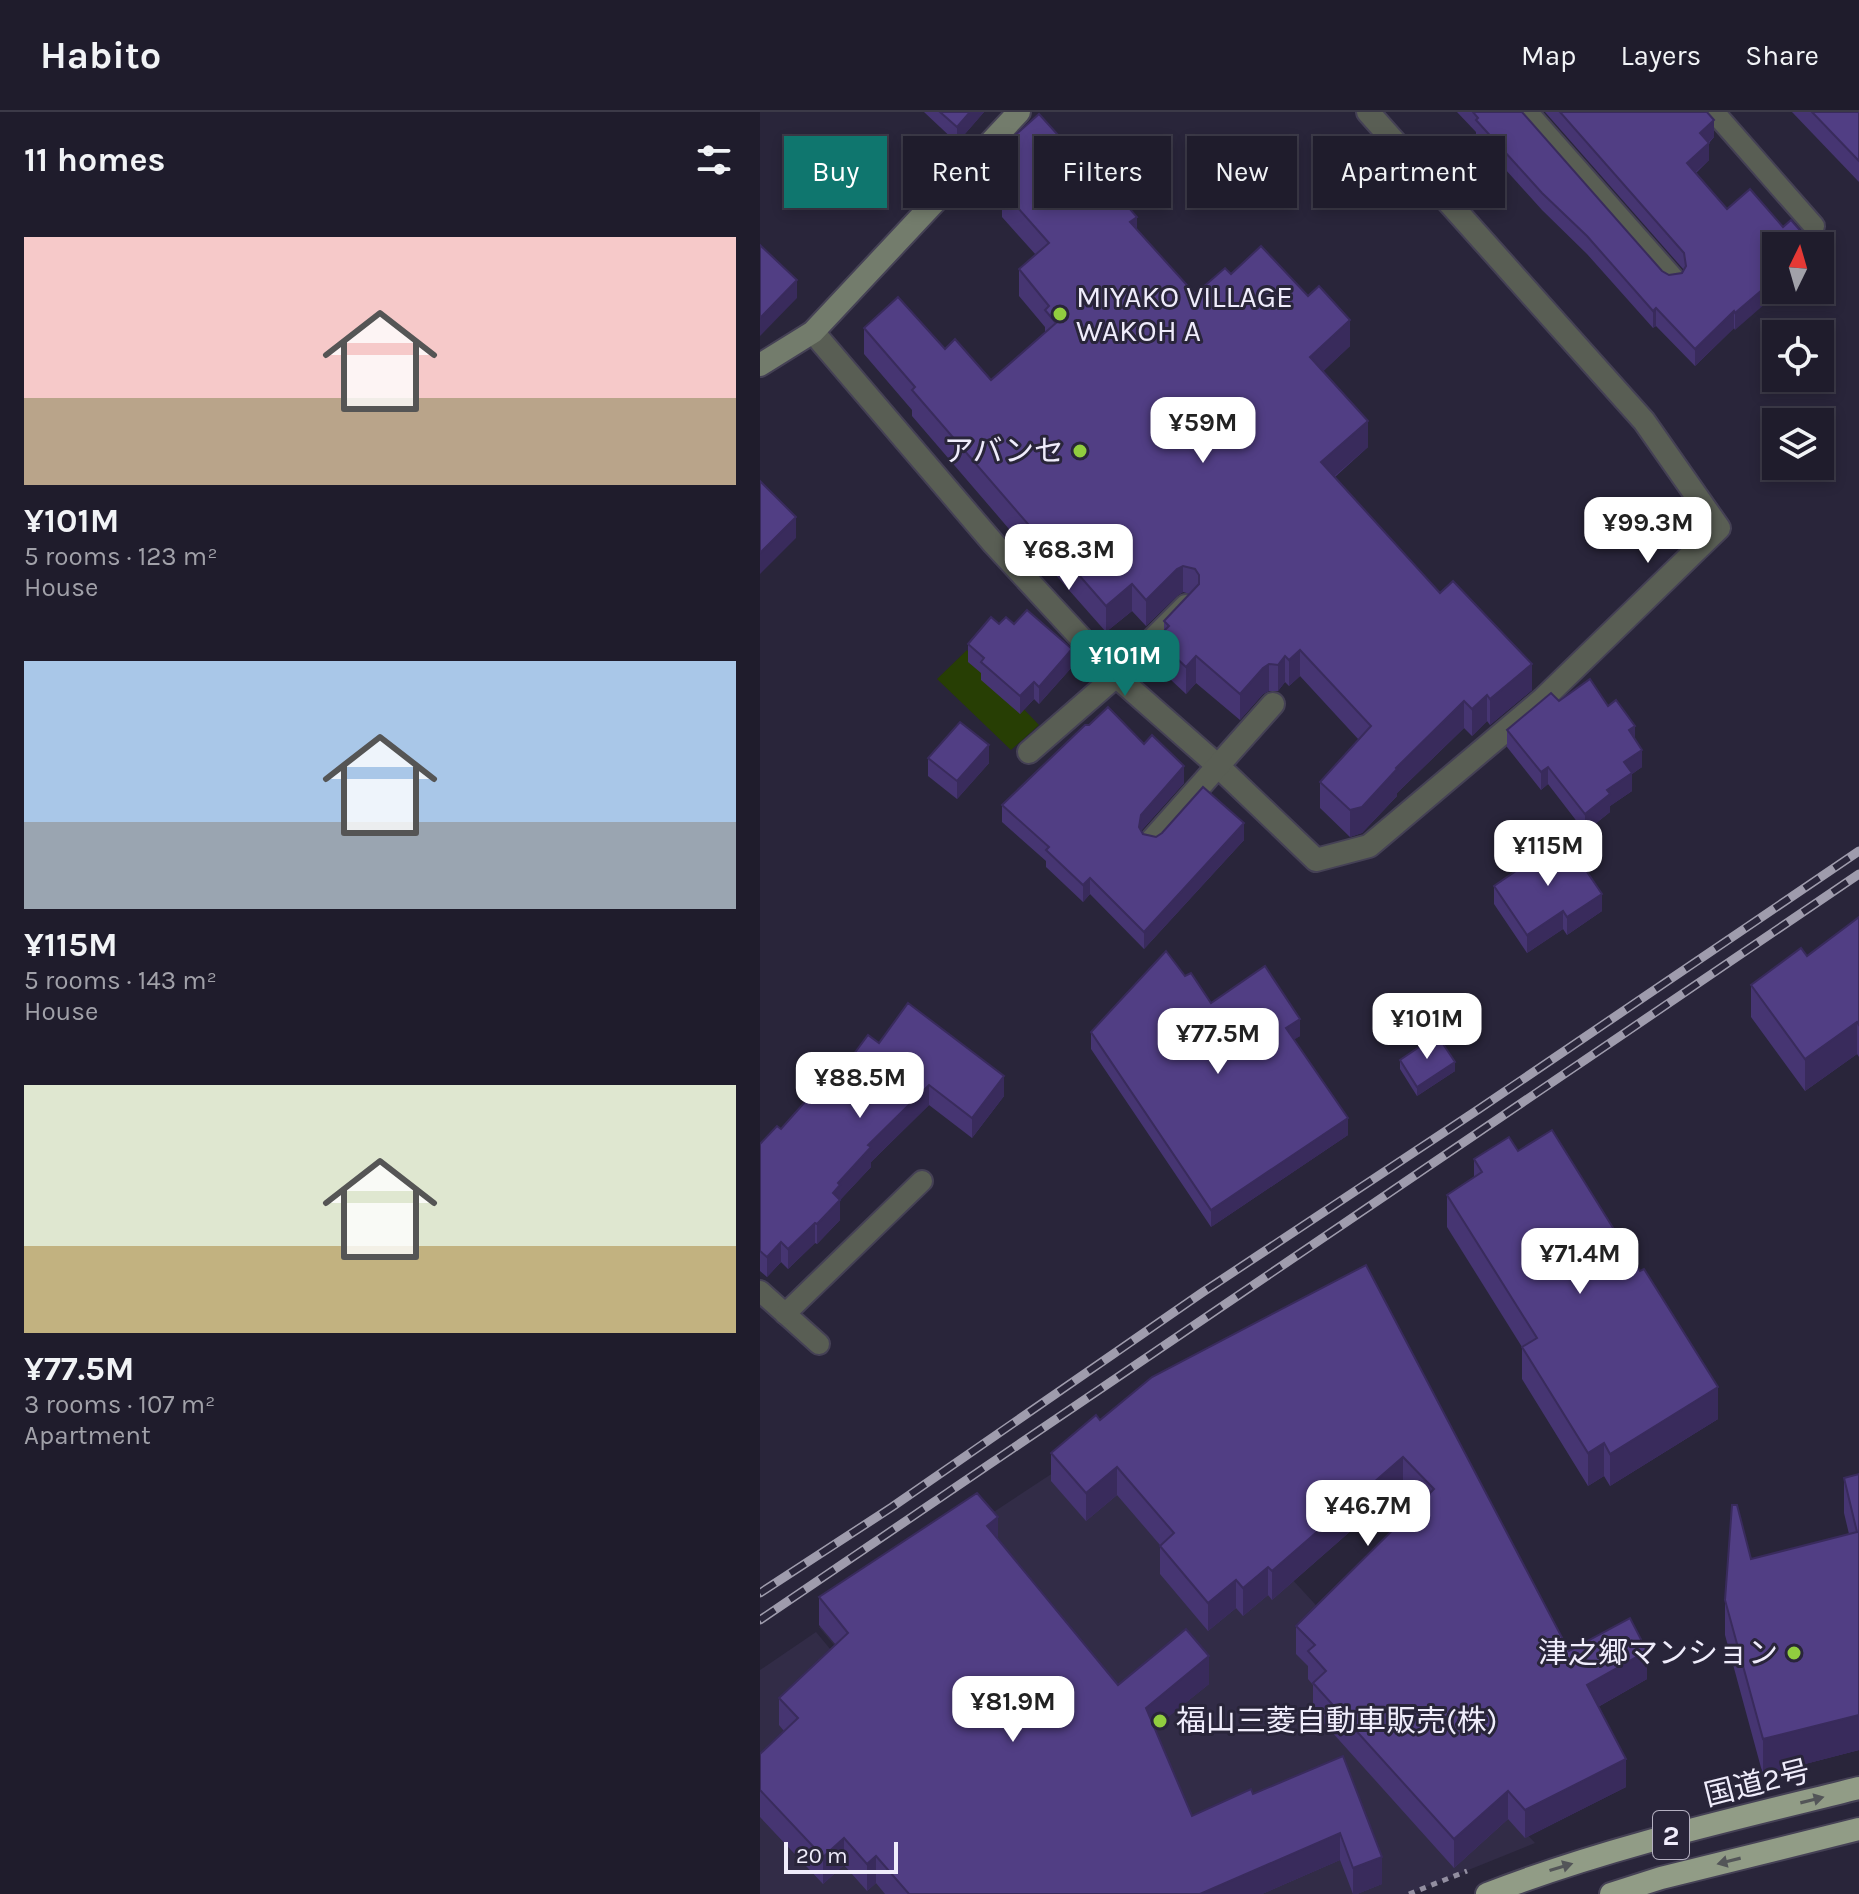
<!DOCTYPE html>
<html lang="en">
<head>
<meta charset="utf-8">
<style>
  :root { --surface:#1f1c2c; --page:#272534; --text:#f1f3f6; --muted:#a1a1a9; --line:#3c3a48; --accent:#0f766e }
  body { margin:0; font-family:Karla,"Noto Sans JP",sans-serif; background:var(--page); color:var(--text); height:100vh; display:flex; flex-direction:column; font-size:30px; white-space:nowrap }
  * { box-sizing:border-box; margin:0 }
  p { font-size:26px; color:var(--muted) }
  .icon { flex:none; width:44px; height:44px; fill:none; stroke:currentColor; stroke-width:2; stroke-linecap:round; stroke-linejoin:round }
  .map { position:relative; flex:1; overflow:hidden }
  .side { display:flex; flex-direction:column; background:var(--surface); width:760px }
  .side>* { flex:none }
  .guide { position:absolute; left:24px; top:24px; width:760px; height:72px; display:flex; gap:16px }
  .needle { width:52px; rotate:5deg }
  .tools { position:absolute; left:1002px; top:120px; display:grid; gap:16px }
  .tools a { display:grid; place-items:center; width:72px; height:72px; border-radius:0px; background:var(--surface); box-shadow:0 4px 12px #0003,0 0 0 2px var(--line); font-size:40px }
  .scale { position:absolute; left:24px; bottom:20px; width:114px; box-sizing:border-box; padding-left:8px; border:4px solid #efecfb; border-top:0; font-size:22px; line-height:28px; white-space:nowrap; color:#efecfb; -webkit-text-stroke:6px #29253a; paint-order:stroke }
  .price { position:absolute; translate:-50% -68px; padding:0 18px; border-radius:16px; background:#fff; color:#222; font-size:26px; line-height:52px; filter:drop-shadow(0 2px 4px #0008) }
  .price::after { content:''; position:absolute; left:50%; top:48px; width:24px; height:18px; margin-left:-12px; background:inherit; clip-path:polygon(0 0,100% 0,50% 100%) }
  .price.active { background:var(--accent); color:#fff }
  ul { padding:0; list-style:none }
  li { display:grid; align-content:center; gap:16px; height:424px; padding:0 24px }
  li span { display:grid; place-items:center; height:248px; border-radius:0px; color:#555 }
  li>.icon { margin-inline-start:auto }
  span .icon { width:144px; height:144px; fill:#fffc; stroke-width:1 }
  li b { font-size:34px }
  h2 { display:flex; justify-content:space-between; align-items:center; height:96px; padding:0 24px; font-size:34px }
  .chip { padding:0 28px; border-radius:0px; background:var(--surface); box-shadow:0 4px 12px #0003,0 0 0 2px var(--line); font-size:28px; line-height:72px }
  .chip.active { background:var(--accent); color:#fff }
  header { display:flex; align-items:center; gap:48px; box-sizing:border-box; height:112px; padding:0 40px; background:var(--surface); border-bottom:2px solid var(--line) }
  header strong { font-size:38px }
  nav { display:flex; gap:44px; margin-inline-start:auto; font-size:28px }
  main { display:flex; flex:1; min-height:0 }
  .map>svg:first-child { display:block }
</style>
</head>
<body>
<header>
<strong>Habito</strong>
<nav><a>Map</a><a>Layers</a><a>Share</a></nav>
</header>
<main>
<section class="side">
<h2>11 homes<svg class="icon" aria-label="filters" viewBox="0 0 24 24"><path d="M4 7h16M4 17h16"/><circle cx="9" cy="7" r="2"/><circle cx="15" cy="17" r="2"/></svg></h2>
<ul>
<li><span style="background:linear-gradient(#f6c9c9 65%,#b9a48a 0)"><svg class="icon" aria-label="home" viewBox="0 0 24 24"><path d="M3 11l9-7 9 7M6 9v11h12V9"/></svg></span><div><b>¥101M</b><p>5 rooms · 123 m²</p><p>House</p></div></li>
<li><span style="background:linear-gradient(#a9c7e8 65%,#9aa5b1 0)"><svg class="icon" aria-label="home" viewBox="0 0 24 24"><path d="M3 11l9-7 9 7M6 9v11h12V9"/></svg></span><div><b>¥115M</b><p>5 rooms · 143 m²</p><p>House</p></div></li>
<li><span style="background:linear-gradient(#dfe7d0 65%,#c2b280 0)"><svg class="icon" aria-label="home" viewBox="0 0 24 24"><path d="M3 11l9-7 9 7M6 9v11h12V9"/></svg></span><div><b>¥77.5M</b><p>3 rooms · 107 m²</p><p>Apartment</p></div></li>
</ul>
</section>
<div class="map">
<svg width="1099" height="1782" viewBox="0 0 1099 1782">
  <rect width="100%" height="100%" fill="#29253a"/>
  <!-- built -->
  <g fill="#322c47">
    <polygon points="381,1303 775,1731 649,1782 152,1782 215,1703 59,1515"/>
    <polygon points="56,1520 198,1691 140,1782 0,1782 0,1558"/>
  </g>
  <!-- green -->
  <polygon fill="#273e04" points="207,538 279,613 251,638 177,567"/>
  <g fill="none" stroke-linecap="round" stroke-linejoin="round">
    <!-- service casing -->
    <g stroke="#454155" stroke-width="24">
      <g id="service">
        <polyline points="954,0 1054,114"/>
        <polyline points="0,1179 59,1232"/>
        <polyline points="25,1202 162,1069"/>
      </g>
    </g>
    <!-- minor casing -->
    <g stroke="#454155" stroke-width="26">
      <g id="minor">
        <polyline points="766,0 913,167"/>
        <polyline points="53,220 234,432 356,564 457,653 556,748 609,734 783,587 959,416 884,309 608,0"/>
        <polyline points="269,640 356,564 426,494"/>
        <polyline points="392,728 513,592"/>
      </g>
    </g>
    <!-- secondary casing -->
    <g stroke="#454155" stroke-width="26">
      <polyline id="secondary" points="0,253 53,220 259,0"/>
    </g>
    <!-- trunk casing -->
    <g stroke="#454155" stroke-width="26">
      <g id="trunk">
        <path d="M727,1782c121,-47 247,-75 372,-106"/>
        <polyline points="851,1782 901,1766 1099,1717"/>
      </g>
    </g>
    <!-- path -->
    <polyline stroke="#928ea0" stroke-width="5" stroke-dasharray="6 6" stroke-linecap="butt" points="649,1782 707,1759"/>
    <!-- service -->
    <use href="#service" stroke="#595e54" stroke-width="20"/>
    <!-- minor -->
    <use href="#minor" stroke="#595e54" stroke-width="22"/>
    <!-- secondary -->
    <use href="#secondary" stroke="#737c6c" stroke-width="22"/>
    <!-- trunk -->
    <use href="#trunk" stroke="#919c86" stroke-width="22"/>
    <!-- rail casing -->
    <g stroke="#9f9cad" stroke-width="9">
      <g id="rail">
        <polyline points="0,1481 132,1395 443,1180 719,997 1099,739"/>
        <polyline points="0,1508 1099,762"/>
      </g>
    </g>
    <!-- rail -->
    <use href="#rail" stroke="#29253a" stroke-width="6" stroke-dasharray="18" stroke-linecap="butt"/>
  </g>
  <!-- wall -->
  <g fill="#463572">
    <polygon points="164,0 224,0 197,31"/>
    <polygon points="697,0 762,0 902,159 909,163 922,161 924,158 785,0 947,0 954,25 949,31 949,48 936,61 967,97 990,77 975,218 974,216 935,254 896,214 893,216 827,142 782,98 716,25 716,20"/>
    <polygon points="1032,0 1099,0 1099,70"/>
    <polygon points="224,51 377,117 435,182 471,162 590,234 563,259 608,335 575,365 680,481 772,578 730,613 727,609 712,624 704,616 637,681 637,684 602,721 590,725 560,696 560,670 599,628 540,564 529,574 525,570 518,579 509,579 503,582 480,608 436,571 426,582 396,554 396,527 404,519 404,509 430,482 423,480 417,484 386,514 372,499 346,520 278,443 274,446 152,304 152,298 104,242 104,216 185,237 231,268 285,220 285,215 259,184 259,157 276,143 242,105 242,97 224,77"/>
    <polygon points="239,512 312,555 279,592 274,587 260,602 221,568 221,561 208,550 208,532"/>
    <polygon points="848,594 875,627 882,655 872,662 872,679 850,694 850,700 825,720 788,672 781,678 747,635 747,618"/>
    <polygon points="384,632 424,671 381,719 383,722 396,725 484,728 384,837 330,782 323,790 286,755 286,749 242,710 242,693"/>
    <polygon points="168,646 229,651 197,687 168,664"/>
    <polygon points="734,774 842,799 807,823 803,817 767,841 734,792"/>
    <polygon points="1099,805 1099,945 1097,942 1045,979 991,905 991,873 1047,844"/>
    <polygon points="425,864 451,891 540,924 534,927 588,1023 451,1115 331,937 331,920"/>
    <polygon points="119,931 244,984 212,1026 169,993 111,1050 111,1055 80,1088 80,1108 57,1132 55,1131 28,1157 21,1150 7,1165 0,1159 0,1032 59,989"/>
    <polygon points="640,948 695,959 657,984 640,957"/>
    <polygon points="758,1039 958,1307 850,1374 844,1364 828,1374 762,1267 762,1235 687,1115 687,1083 714,1066 714,1047"/>
    <polygon points="606,1153 809,1539 887,1567 838,1595 866,1675 765,1726 748,1707 694,1756 553,1599 553,1573 548,1567 548,1554 536,1542 536,1514 660,1391 643,1373 512,1488 508,1483 483,1504 476,1496 448,1519 400,1462 400,1433 357,1383 326,1409 291,1369 291,1341 340,1308"/>
    <polygon points="1099,1362 1099,1638 1003,1663 965,1523 965,1488 991,1447 1089,1422 1084,1401 1084,1366"/>
    <polygon points="238,1428 358,1573 449,1572 394,1616 432,1704 493,1682 583,1644 622,1772 597,1782 593,1782 580,1748 502,1782 125,1782 116,1771 107,1779 84,1753 63,1772 0,1705 0,1642 24,1619 19,1613 19,1586 76,1533 59,1513 59,1485"/>
  </g>
  <!-- shaded-wall -->
  <g fill="#392b5c">
    <polygon points="210,0 224,0 197,31 197,15"/>
    <polygon points="954,8 954,25 940,38 940,21"/>
    <polygon points="949,31 949,48 927,68 927,51"/>
    <polygon points="377,105 377,131 370,110"/>
    <polygon points="1016,166 1016,178 1021,178 975,218 975,201"/>
    <polygon points="37,168 37,186 0,224 0,206"/>
    <polygon points="896,196 896,214 893,216 893,199"/>
    <polygon points="974,199 974,216 935,254 935,237"/>
    <polygon points="590,208 590,234 550,272 550,245"/>
    <polygon points="608,309 608,335 561,376 561,350"/>
    <polygon points="36,405 36,426 0,462 0,441"/>
    <polygon points="278,416 278,443 274,446 274,419"/>
    <polygon points="423,454 423,480 417,484 386,514 386,488 417,457"/>
    <polygon points="372,472 372,499 346,520 346,494"/>
    <polygon points="312,537 312,555 279,592 279,575"/>
    <polygon points="540,538 540,564 529,574 529,548"/>
    <polygon points="436,544 436,571 426,582 426,555"/>
    <polygon points="525,544 525,570 518,579 518,553"/>
    <polygon points="509,552 509,579 503,582 480,608 480,582 503,556"/>
    <polygon points="772,552 772,578 730,613 730,587"/>
    <polygon points="274,570 274,587 260,602 260,584"/>
    <polygon points="727,583 727,609 712,624 712,597"/>
    <polygon points="704,589 704,616 637,681 637,684 602,721 590,725 590,698"/>
    <polygon points="875,614 875,632 869,618"/>
    <polygon points="229,633 229,651 197,687 197,669"/>
    <polygon points="882,638 882,655 872,662 872,679 850,694 850,700 825,720 825,702 847,678 864,650"/>
    <polygon points="424,654 424,671 381,719 379,715 381,703"/>
    <polygon points="788,655 788,672 781,678 781,660"/>
    <polygon points="484,711 484,728 384,837 384,820"/>
    <polygon points="330,766 330,782 323,790 323,773"/>
    <polygon points="842,782 842,799 807,823 807,805"/>
    <polygon points="803,799 803,817 767,841 767,823"/>
    <polygon points="540,907 540,924 526,933 526,916"/>
    <polygon points="1097,910 1097,942 1045,979 1045,947"/>
    <polygon points="695,950 695,959 657,984 657,975"/>
    <polygon points="244,964 244,984 212,1026 212,1006"/>
    <polygon points="169,973 169,993 111,1050 111,1055 80,1088 80,1108 57,1132 57,1112 78,1071 108,1033"/>
    <polygon points="588,1006 588,1023 451,1115 451,1098"/>
    <polygon points="55,1111 55,1131 28,1157 28,1137"/>
    <polygon points="21,1130 21,1150 7,1165 7,1145"/>
    <polygon points="958,1275 958,1307 850,1374 850,1342"/>
    <polygon points="844,1331 844,1364 828,1374 828,1341"/>
    <polygon points="643,1345 643,1373 512,1488 512,1459"/>
    <polygon points="357,1355 357,1383 326,1409 326,1381"/>
    <polygon points="238,1405 238,1433 227,1414"/>
    <polygon points="508,1455 508,1483 483,1504 483,1476"/>
    <polygon points="476,1468 476,1496 448,1519 448,1491"/>
    <polygon points="887,1539 887,1567 827,1601 827,1573"/>
    <polygon points="449,1544 449,1572 386,1623 386,1596"/>
    <polygon points="1099,1603 1099,1638 1003,1663 1003,1627"/>
    <polygon points="866,1647 866,1675 765,1726 765,1698"/>
    <polygon points="748,1679 748,1707 694,1756 694,1727"/>
    <polygon points="580,1721 580,1748 502,1782 440,1782"/>
    <polygon points="84,1726 84,1753 63,1772 63,1745"/>
    <polygon points="116,1744 116,1771 107,1779 107,1752"/>
    <polygon points="622,1745 622,1772 597,1782 593,1782 593,1756"/>
  </g>
  <!-- building -->
  <g fill="#513e84" stroke="#392b5c" stroke-width="2">
    <polygon points="180,0 210,0 197,15"/>
    <polygon points="713,0 762,0 902,159 909,163 922,161 926,154 924,141 800,0 947,0 954,8 940,21 949,31 927,51 967,97 990,77 1023,115 1031,108 1053,133 1016,134 1016,166 975,201 974,199 935,237 896,196 893,199 827,124 782,81 716,8 718,6"/>
    <polygon points="1052,0 1099,0 1099,49"/>
    <polygon points="279,2 336,65 339,62 377,105 370,110 435,182 465,156 471,162 501,134 548,184 559,174 590,208 550,245 608,309 561,350 680,481 693,469 772,552 730,587 727,583 712,597 704,589 636,656 637,657 602,695 590,698 560,670 611,614 540,538 529,548 525,544 518,553 509,552 503,556 480,582 436,544 426,555 396,527 409,514 404,509 439,472 439,463 435,457 423,454 417,457 386,488 372,472 346,494 278,416 274,419 152,278 155,275 104,216 138,185 185,237 195,227 231,268 296,211 285,198 289,194 259,157 289,131 242,78 245,75 224,51"/>
    <polygon points="0,133 37,168 0,206"/>
    <polygon points="0,369 36,405 0,441"/>
    <polygon points="267,498 312,537 279,575 274,570 260,584 221,550 224,546 208,532 231,505 239,512 246,505 254,512"/>
    <polygon points="830,567 848,594 856,588 875,614 869,618 882,638 864,650 872,661 847,678 850,682 825,702 788,655 781,660 747,618 791,581 799,589"/>
    <polygon points="348,595 384,632 392,623 424,654 381,703 379,715 383,722 396,725 402,721 443,675 484,711 384,820 330,766 323,773 286,738 289,735 242,693 325,613 329,613"/>
    <polygon points="200,610 229,633 197,669 168,646"/>
    <polygon points="804,726 842,782 807,805 803,799 767,823 734,774"/>
    <polygon points="1099,805 1099,913 1097,910 1045,947 991,873 1041,836 1047,844"/>
    <polygon points="406,839 425,864 431,861 451,891 505,854 540,907 526,916 588,1006 451,1098 331,920"/>
    <polygon points="148,891 244,964 212,1006 169,973 108,1033 111,1035 78,1071 80,1073 73,1081 80,1088 57,1112 55,1111 28,1137 21,1130 7,1145 0,1139 0,1032 17,1014 21,1017 52,982 59,989 108,923 119,931"/>
    <polygon points="677,923 695,950 657,975 640,948"/>
    <polygon points="792,1018 880,1159 884,1157 958,1275 850,1342 844,1331 828,1341 762,1235 777,1226 687,1083 722,1060 714,1047 749,1025 758,1039"/>
    <polygon points="606,1153 809,1539 870,1506 887,1539 827,1573 866,1647 765,1698 748,1679 694,1727 553,1571 566,1559 548,1539 555,1533 536,1514 674,1377 643,1345 512,1459 508,1455 483,1476 476,1468 448,1491 400,1434 414,1421 357,1355 326,1381 291,1341 336,1303 340,1308 392,1265"/>
    <polygon points="1099,1362 1099,1603 1003,1627 965,1488 972,1393 977,1393 991,1447 1097,1420 1084,1366"/>
    <polygon points="217,1381 238,1405 227,1414 358,1573 426,1517 449,1544 386,1596 432,1704 491,1677 493,1682 583,1644 622,1745 593,1756 580,1721 440,1782 149,1782 116,1744 107,1752 84,1726 63,1745 0,1678 0,1642 38,1606 19,1586 88,1521 59,1485"/>
  </g>
  <!-- one-way arrows -->
  <defs><path id="oneway-solid" d="M-6-.8H1V-3.2L6.5 0L1 3.2V.8H-6Z" transform="scale(2)"/></defs>
  <g fill="#535558">
    <use href="#oneway-solid" transform="translate(1052 1688) rotate(-14)"/>
    <use href="#oneway-solid" transform="translate(969 1749) rotate(166)"/>
    <use href="#oneway-solid" transform="translate(801 1755) rotate(-17)"/>
  </g>
  <!-- markers -->
  <g fill="#91cd3f" stroke="#29253a" stroke-width="3">
    <circle cx="300" cy="202" r="8"/>
    <circle cx="320" cy="339" r="8"/>
    <circle cx="1034" cy="1541" r="8"/>
    <circle cx="400" cy="1609" r="8"/>
  </g>
  <g text-anchor="middle" dominant-baseline="central" stroke-width="6" stroke-linejoin="round" paint-order="stroke">
    <!-- shield labels -->
    <rect fill="#29253a" stroke="#b4b0c1" stroke-width="2" x="893" y="1699" width="36" height="48" rx="6"/>
    <g font-size="28" font-weight="bold" fill="#efecfb">
      <text x="911" y="1723">2</text>
    </g>
    <!-- poi labels -->
    <g font-size="30" fill="#efecfb" stroke="#29253a" text-anchor="start">
      <text x="316" y="185">MIYAKO VILLAGE<tspan x="316" dy="34">WAKOH A</tspan></text>
      <text x="304" y="339" text-anchor="end">アバンセ</text>
      <text x="1018" y="1541" text-anchor="end">津之郷マンション</text>
      <text x="416" y="1609">福山三菱自動車販売(株)</text>
    </g>
    <!-- street labels -->
    <g font-size="30" fill="#efecfb" stroke="#29253a">
      <text transform="translate(997 1671) rotate(-14)">国道2号</text>
    </g>
  </g>
</svg>
<div class="tools">
<a><svg class="needle" viewBox="-14 -14 28 28"><path d="M0-13l5 13h-10z" fill="#e53935"/><path d="M0 13l5-13h-10z" fill="#a1a1a9"/></svg></a>
<a><svg class="icon" aria-label="locate" viewBox="0 0 24 24"><circle cx="12" cy="12" r="6"/><path d="M12 2v4M12 18v4M2 12h4M18 12h4"/></svg></a>
<a><svg class="icon" aria-label="layers" viewBox="0 0 24 24"><path d="M12 4l9 5-9 5-9-5zM3 14l9 5 9-5"/></svg></a>
</div>
<div class="scale">20 m</div>
<b class="price" style="left:443px;top:353px">¥59M</b>
<b class="price" style="left:888px;top:453px">¥99.3M</b>
<b class="price" style="left:309px;top:480px">¥68.3M</b>
<b class="price active" style="left:365px;top:586px">¥101M</b>
<b class="price" style="left:788px;top:776px">¥115M</b>
<b class="price" style="left:667px;top:949px">¥101M</b>
<b class="price" style="left:458px;top:964px">¥77.5M</b>
<b class="price" style="left:100px;top:1008px">¥88.5M</b>
<b class="price" style="left:820px;top:1184px">¥71.4M</b>
<b class="price" style="left:608px;top:1436px">¥46.7M</b>
<b class="price" style="left:253px;top:1632px">¥81.9M</b>
<div class="guide">
<a class="chip active">Buy</a>
<a class="chip">Rent</a>
<a class="chip">Filters</a>
<a class="chip">New</a>
<a class="chip">Apartment</a>
</div>
</div>
</main>
</body>
</html>
